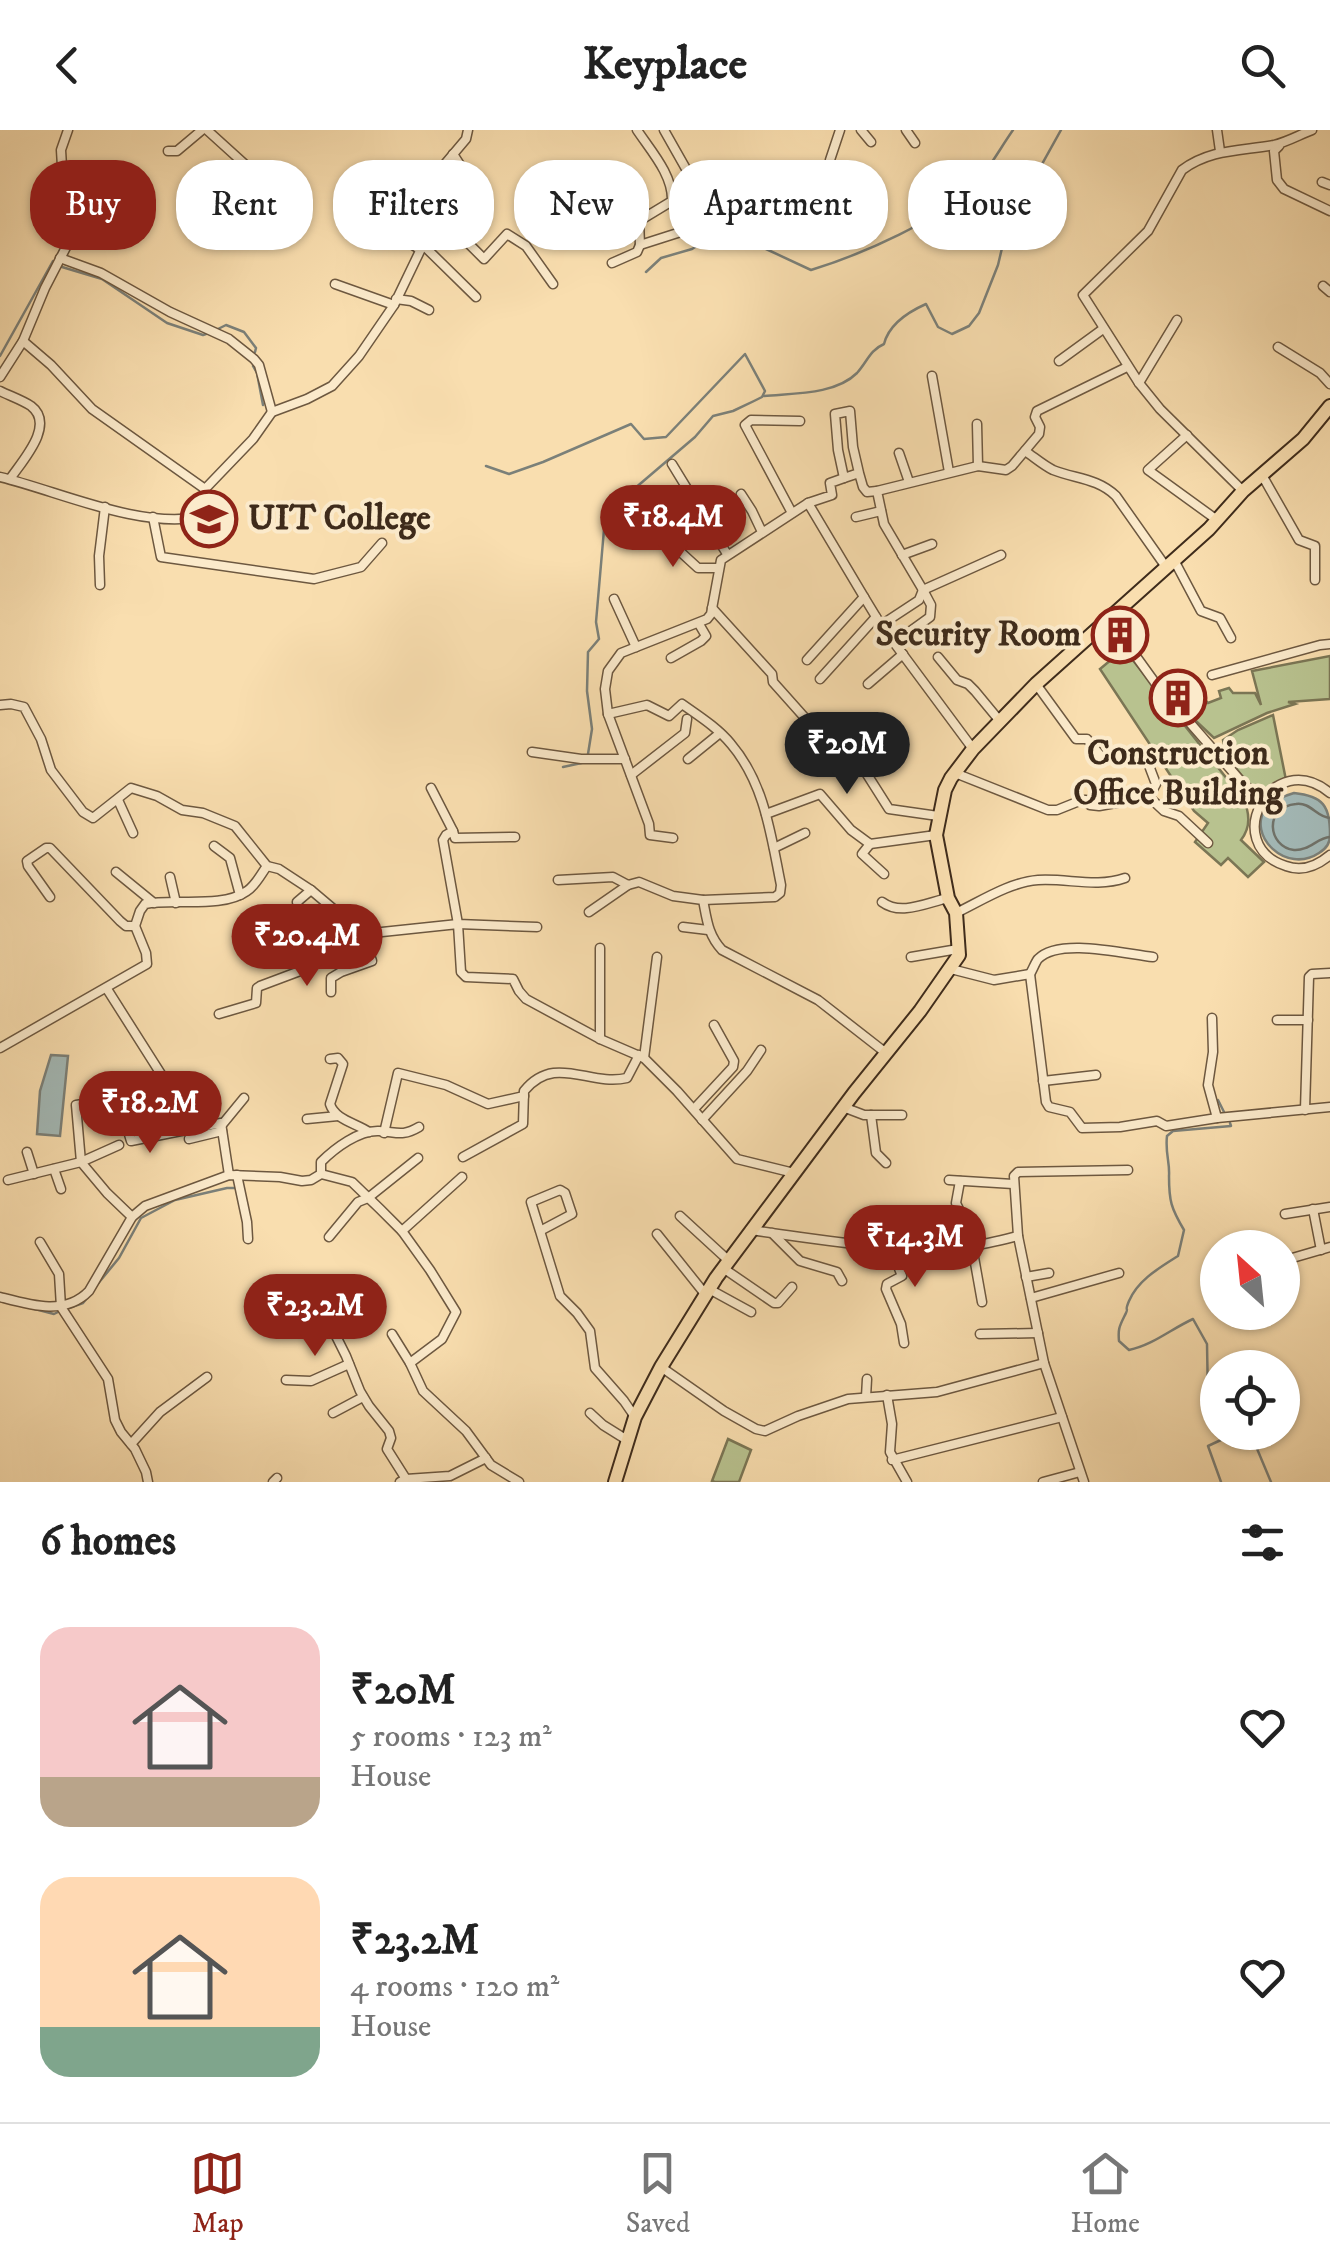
<!DOCTYPE html>
<html lang="en">
<head>
<meta charset="utf-8">
<style>
  :root { --surface:#fff; --page:#f2f2f2; --text:#222; --muted:#767676; --line:#e0e0e0; --accent:#8f2418 }
  body { margin:0; font-family:"IM FELL DW Pica",serif; background:var(--page); color:var(--text); height:100vh; display:flex; flex-direction:column; font-size:38px; white-space:nowrap }
  * { box-sizing:border-box; margin:0 }
  p { font-size:32px; color:var(--muted) }
  .icon { flex:none; width:55px; height:55px; fill:none; stroke:currentColor; stroke-width:2; stroke-linecap:round; stroke-linejoin:round }
  .map { position:relative; height:1352px; overflow:hidden }
  .panel { display:flex; flex-direction:column; background:var(--surface); flex:1 }
  .panel>* { flex:none }
  .top-card { position:absolute; left:30px; top:30px; width:1270px; height:90px; display:flex; gap:20px }
  .needle { width:65px; rotate:333deg }
  .controls { position:absolute; left:1200px; top:1100px; display:grid; gap:20px }
  .controls a { display:grid; place-items:center; width:100px; height:100px; border-radius:50%; background:var(--surface); box-shadow:0 2px 8px #0004; font-size:50px }
  .price { position:absolute; translate:-50% -85px; padding:0 22px; border-radius:35px; background:var(--accent); color:#fff; font-size:32px; line-height:65px; filter:drop-shadow(0 2px 5px #0008) }
  .price::after { content:''; position:absolute; left:50%; top:60px; width:30px; height:22px; margin-left:-15px; background:inherit; clip-path:polygon(0 0,100% 0,50% 100%) }
  .price.on { background:#222; color:#fff }
  ul { padding:0; list-style:none }
  li { display:flex; align-items:center; gap:30px; height:250px; padding:0 40px }
  li span { display:grid; place-items:center; flex:none; width:280px; height:200px; border-radius:30px; color:#555 }
  li>.icon { margin-inline-start:auto }
  span .icon { width:120px; height:120px; fill:#fffc; stroke-width:1 }
  li b { font-size:42px }
  h2 { display:flex; justify-content:space-between; align-items:center; height:120px; padding:0 40px; font-size:42px }
  .tag { padding:0 35px; border-radius:40px; background:var(--surface); box-shadow:0 2px 8px #0004; font-size:35px; line-height:90px }
  .tag.on { background:var(--accent); color:#fff }
  header { display:flex; justify-content:space-between; align-items:center; height:130px; padding:0 40px; background:var(--surface); font-size:45px; font-weight:700 }
  .tabs { display:flex; justify-content:space-around; align-items:center; height:140px; border-top:2px solid var(--line); background:var(--surface); font-size:28px; color:var(--muted) }
  .tabs a { display:grid; justify-items:center; gap:5px }
  .tabs .on { color:var(--accent) }
  .map>svg:first-child { display:block }
</style>
</head>
<body>
<header><svg class="icon" aria-label="back" viewBox="0 0 24 24"><path d="M15 5l-7 7 7 7"/></svg>Keyplace<svg class="icon" aria-label="search" viewBox="0 0 24 24"><circle cx="10" cy="10" r="6"/><path d="M15 15l6 6"/></svg></header>
<div class="map">
<svg width="1330" height="1352" viewBox="0 0 1330 1352">
  <rect width="100%" height="100%" fill="#f9deaf"/>
  <filter id="stains"><feTurbulence type="fractalNoise" baseFrequency=".002" numOctaves="4"/><feColorMatrix values="0 0 0 0 .2 0 0 0 0 .09 0 0 0 0 .02 0 0 0 .5 -.17"/></filter>
  <radialGradient id="worn" r=".72"><stop offset=".6" stop-color="#630" stop-opacity="0"/><stop offset="1" stop-color="#630" stop-opacity=".3"/></radialGradient>
  <!-- green -->
  <g fill="#b8c28f" stroke="#7b7655" stroke-width="2.5">
    <path d="M1124,519l119,150c7,14 8,28 -2,41l23,22 -16,15 -20,-19 -7,7 -26,-23 13,-19 -14,-12 -94,-142z"/>
    <polygon points="1330,526 1330,569 1288,572 1295,574 1267,583 1214,608 1180,576 1201,566 1208,573 1221,568 1219,561 1229,558 1233,563 1255,563 1261,575 1252,541"/>
    <path d="M1273,585l13,65c-7,4 -15,10 -23,10 -17,-2 -38,-35 -40,-50l15,-10z"/>
    <polygon points="728,1309 751,1320 739,1352 715,1352 712,1351"/>
  </g>
  <!-- water -->
  <g fill="#a3b9b7" stroke="#7b8079" stroke-width="2.5">
    <path d="M1294,663c29,3 36,13 36,41 0,9 -3,14 -11,19 -33,22 -73,-18 -53,-45 7,-8 18,-12 28,-15z"/>
    <polygon points="51,925 68,926 60,1006 37,1004 40,961"/>
  </g>
  <g fill="none" stroke-linecap="round" stroke-linejoin="round">
    <!-- shore -->
    <path stroke="#707269" stroke-width="2.5" d="M1330,688c-14,-1 -19,-16 -34,-14 -33,3 -28,43 -2,46 15,1 23,-12 36,-13"/>
    <!-- stream -->
    <g stroke="#7b8079" stroke-width="2.5">
      <polyline points="62,137 102,149 167,193 203,205 206,204"/>
      <path d="M646,142l15,-14 31,-9 47,-29 27,29 45,21c49,-15 131,-50 166,-88 14,-16 24,-35 36,-52"/>
      <polyline points="218,199 226,195 244,202 256,218 255,222"/>
      <polyline points="0,226 53,131"/>
      <polyline points="253,236 257,243 263,275"/>
      <path d="M764,266c29,-3 71,-1 93,-23 10,-11 13,-23 27,-29 5,-20 24,-32 42,-40l12,23 14,7 17,-8 10,-13 19,-48 9,-38 54,-97"/>
      <polyline points="486,336 509,344 543,332 631,294 644,309 666,307 745,224 765,261 762,267 754,271 733,281 713,286 695,307 620,371 605,388 596,492 599,509 588,522 587,561 592,599 588,624"/>
      <polyline points="563,637 586,632"/>
      <polyline points="1218,970 1224,982"/>
      <polyline points="96,1156 119,1128 141,1088 175,1070 227,1058 235,1058"/>
      <polyline points="31,1178 54,1184 58,1182"/>
      <polyline points="69,1178 83,1173 88,1167"/>
      <path d="M1218,1294l-6,-1 -4,-24 -1,-55 -14,-25c-22,10 -40,26 -64,31l-10,-9c-1,-11 0,-14 5,-24 7,-13 -1,-2 5,-16 9,-21 30,-33 49,-45l6,-26c-13,-22 -15,-29 -15,-54 1,-14 -4,-23 -2,-40l6,-5 58,-5 -1,-3"/>
      <polyline points="1250,1302 1271,1352"/>
      <polyline points="1221,1352 1208,1316 1238,1302"/>
    </g>
    <!-- street casing -->
    <g stroke="#6d5840" stroke-width="11">
      <g id="street">
        <polyline points="207,0 270,57"/>
        <polyline points="861,0 871,12"/>
        <polyline points="906,0 915,13"/>
        <polyline points="1217,0 1220,21"/>
        <polyline points="1279,16 1274,21 1277,50 1284,59 1330,81"/>
        <polyline points="168,21 177,21 202,0"/>
        <polyline points="453,24 462,38 483,54"/>
        <polyline points="830,30 840,0"/>
        <polyline points="1322,52 1330,55"/>
        <path d="M356,84c20,14 43,21 63,35"/>
        <polyline points="435,92 463,108 484,129 507,104 526,116 553,154"/>
        <polyline points="422,114 476,167"/>
        <polyline points="640,115 687,100 691,94 694,53 664,0"/>
        <polyline points="60,128 101,143 170,182 229,209 254,229 259,235 272,282"/>
        <path d="M612,133l25,-11 3,-7 -1,-24 33,-20c1,-26 -21,-50 -35,-71"/>
        <polyline points="335,154 394,175"/>
        <polyline points="1323,156 1330,162"/>
        <polyline points="396,169 411,171 429,180"/>
        <polyline points="23,211 51,235 92,279 205,359"/>
        <polyline points="1278,217 1320,243 1330,254"/>
        <polyline points="1059,231 1103,199"/>
        <polyline points="932,246 949,342"/>
        <polyline points="0,247 23,211 45,158 76,98 76,79 63,53 61,20 68,0"/>
        <polyline points="1139,253 1177,190"/>
        <path d="M0,261c10,5 22,9 31,15 25,19 -9,55 -21,73"/>
        <polyline points="977,294 978,336"/>
        <polyline points="1187,305 1148,340 1217,390"/>
        <path d="M1025,321c9,6 18,14 28,19 23,9 44,8 63,26l50,71"/>
        <polyline points="899,323 909,352"/>
        <polyline points="672,334 727,424"/>
        <polyline points="859,343 853,317 850,281 835,284 838,320 844,348 859,343 863,357 867,362 877,361"/>
        <polyline points="1262,345 1299,410 1315,416 1315,450"/>
        <path d="M0,347c58,14 140,52 199,40l6,-28 48,-50 19,-27 35,-13 25,-13 27,-30 35,-51 51,-106v-10l-7,-13 1,-5 27,-32 2,-9"/>
        <path d="M1243,361l-83,-82 -21,-26 -56,-88 65,-64 34,-61c28,-21 59,-19 92,-25 13,-3 25,-10 38,-15"/>
        <polyline points="741,364 752,381 762,402"/>
        <polyline points="808,373 864,467"/>
        <polyline points="792,383 745,295 751,290 800,291"/>
        <polyline points="153,387 161,427 314,449 361,437 382,413"/>
        <polyline points="856,387 881,381"/>
        <polyline points="635,398 662,405 698,438 718,438"/>
        <polyline points="902,425 932,414"/>
        <polyline points="1001,425 923,460 884,394 877,361 978,336 1006,340 1012,336 1039,304 1040,297 1035,287 1037,281 1127,237"/>
        <polyline points="1174,430 1201,481 1220,488 1231,508"/>
        <polyline points="100,455 99,426 105,377"/>
        <polyline points="614,469 636,517"/>
        <polyline points="712,478 772,544 773,552 814,598 838,607 856,627 889,679 938,686"/>
        <polyline points="1109,488 1126,506 1125,511 1156,554 1260,673"/>
        <polyline points="1103,493 1125,511"/>
        <polyline points="881,495 919,470 923,460"/>
        <polyline points="894,513 930,487 931,475 923,460"/>
        <polyline points="938,527 957,550 968,554 975,561 999,590"/>
        <polyline points="671,528 701,511 706,506 699,494"/>
        <polyline points="807,530 864,467 881,495 973,619"/>
        <polyline points="1212,545 1320,515 1330,514"/>
        <polyline points="820,549 876,487"/>
        <polyline points="868,554 903,524"/>
        <polyline points="0,575 11,574 24,577 41,609 51,640 83,682 93,688 131,658 157,666 182,680 203,683 235,696 267,736 279,739 311,760 363,804 458,794 461,842 466,847 513,849 519,861 526,869 600,909 644,928 677,961 737,1029 794,1043"/>
        <path d="M608,584l39,-9 22,11 13,-12c17,12 36,24 49,40 34,40 40,92 50,141l-1,8 -5,4 -72,3"/>
        <polyline points="532,622 581,629 625,629"/>
        <polyline points="688,629 720,603"/>
        <polyline points="955,643 1048,680 1057,680 1082,670 1086,670 1090,675 1099,676 1149,667 1156,654 1145,625 1104,630 1087,609 1076,609 1036,554"/>
        <polyline points="631,645 685,603 687,589"/>
        <polyline points="431,658 453,701 446,705 443,710 458,794 537,797"/>
        <path d="M1330,663c-58,-48 -111,52 -44,73 16,6 31,0 44,-11"/>
        <polyline points="1149,667 1164,681 1179,686 1208,713"/>
        <polyline points="118,670 133,703"/>
        <polyline points="766,684 820,664 851,700 870,714 936,705"/>
        <polyline points="453,701 455,708 515,707"/>
        <polyline points="673,708 650,705 649,694 608,584 605,559 608,541 621,523 707,489 711,484 721,430 808,373 832,365 830,353 844,348"/>
        <polyline points="870,714 862,724 884,744"/>
        <polyline points="214,716 230,728 240,765"/>
        <polyline points="774,718 805,703"/>
        <polyline points="116,742 154,773"/>
        <polyline points="170,747 176,773"/>
        <path d="M558,750l55,-3 15,8 11,-3 34,14 30,4c4,20 5,35 19,50l96,50 68,53"/>
        <path d="M50,767l-22,-31 -1,-5 19,-13h4l70,73 6,5h9l5,-15 5,-7c29,-6 77,5 102,-13 9,-6 14,-17 20,-25"/>
        <path d="M882,772c19,14 44,1 66,-4"/>
        <polyline points="589,782 628,755"/>
        <path d="M956,783c25,-12 54,-31 82,-33 30,-2 58,8 87,-2"/>
        <polyline points="683,797 708,800"/>
        <polyline points="304,806 342,786"/>
        <polyline points="600,818 600,909"/>
        <polyline points="911,827 958,819"/>
        <polyline points="951,839 994,850 1030,844 1046,972 1049,977 1070,982 1082,998 1120,997 1157,991 1166,996 1217,988 1330,977"/>
        <path d="M1030,844c2,-3 6,-13 8,-15 21,-22 87,-5 115,-2"/>
        <polyline points="107,859 166,952"/>
        <polyline points="331,862 331,848 341,842 372,831 363,804"/>
        <polyline points="219,884 256,873 257,858 260,856 308,838 309,833 297,772 311,760"/>
        <polyline points="1212,888 1213,922 1208,955 1217,988"/>
        <polyline points="1277,890 1308,890"/>
        <polyline points="0,918 147,834 146,823 135,796"/>
        <polyline points="644,928 657,827"/>
        <path d="M330,929l8,-1 5,6 -13,40c5,16 26,19 39,28"/>
        <polyline points="1043,951 1096,945"/>
        <polyline points="843,977 864,985 902,985"/>
        <polyline points="694,979 733,937 734,931 714,895"/>
        <polyline points="1305,980 1309,847 1312,844 1330,843"/>
        <polyline points="871,985 876,1023 886,1033"/>
        <polyline points="307,989 338,986"/>
        <polyline points="702,990 747,941 761,920"/>
        <polyline points="221,996 244,968"/>
        <polyline points="384,1003 398,943 446,955 488,974 524,966"/>
        <polyline points="189,1009 222,1001"/>
        <polyline points="27,1022 34,1044"/>
        <path d="M463,1027l60,-33 1,-33c31,-38 65,-4 103,-13l12,-23"/>
        <polyline points="54,1039 61,1059"/>
        <path d="M321,1044v-12c14,-14 38,-32 58,-31 18,1 23,6 40,-4"/>
        <polyline points="237,1045 247,1092 248,1109"/>
        <polyline points="8,1050 81,1032 119,1015"/>
        <polyline points="949,1050 1013,1054"/>
        <polyline points="960,1051 956,1073 963,1088"/>
        <polyline points="1313,1079 1321,1120"/>
        <polyline points="1285,1084 1330,1077"/>
        <polyline points="680,1086 729,1131"/>
        <polyline points="132,1087 107,1063 81,1032 76,975 104,971 113,989 125,991 131,1011 221,993 229,1045"/>
        <path d="M750,1100c69,9 153,25 221,16 16,-2 31,-6 47,-10"/>
        <polyline points="402,1101 462,1047"/>
        <polyline points="540,1101 531,1072 560,1060 565,1063 572,1084 540,1101 560,1166 577,1183 590,1201 595,1238 624,1271 635,1287"/>
        <polyline points="772,1103 800,1131 837,1142 842,1151"/>
        <polyline points="657,1104 705,1164"/>
        <polyline points="329,1107 358,1072 368,1068 418,1028"/>
        <polyline points="40,1112 59,1144 61,1177 108,1249 115,1290 121,1302 135,1319 146,1342 148,1352"/>
        <polyline points="1253,1115 1256,1118"/>
        <polyline points="890,1116 902,1146 887,1154 886,1159 901,1194 904,1213"/>
        <polyline points="972,1116 982,1172"/>
        <polyline points="1282,1131 1330,1117"/>
        <polyline points="723,1138 774,1173 778,1173 792,1157"/>
        <polyline points="1026,1147 1049,1143"/>
        <polyline points="709,1159 751,1182"/>
        <path d="M0,1167c30,8 65,19 89,-6l43,-74 13,-11 84,-31 51,2 22,4 9,-1 10,-6 31,8 28,27 22,22 28,39 26,42 -14,27 -32,24 13,28 43,40 25,34 28,17"/>
        <polyline points="1031,1168 1119,1143"/>
        <polyline points="338,1170 326,1186 346,1226 360,1261 369,1276 389,1301 391,1308 387,1319 406,1349 400,1352"/>
        <polyline points="392,1204 410,1233"/>
        <polyline points="980,1204 1038,1203"/>
        <polyline points="661,1237 724,1281 756,1299 765,1301 798,1286 848,1269 937,1262 1044,1233"/>
        <polyline points="286,1250 311,1251 349,1234"/>
        <polyline points="887,1265 892,1294 890,1322 907,1352"/>
        <polyline points="866,1267 867,1249"/>
        <polyline points="333,1283 363,1267"/>
        <polyline points="590,1283 603,1295 627,1310"/>
        <polyline points="131,1314 160,1282 207,1247"/>
        <polyline points="892,1330 1062,1287"/>
        <polyline points="406,1349 450,1346 486,1328"/>
        <polyline points="273,1352 277,1348"/>
        <polyline points="1043,1352 1080,1342"/>
        <polyline points="1084,1352 1044,1233 1018,1106 1014,1046 1018,1042 1128,1040"/>
      </g>
    </g>
    <!-- primary casing -->
    <g stroke="#3e2b1b" stroke-width="16">
      <polyline id="primary" points="615,1352 635,1287 661,1237 716,1148 854,963 920,881 959,825 956,783 948,768 936,705 945,660 951,648 973,619 1036,554 1209,399 1243,361 1303,309 1330,276"/>
    </g>
    <!-- street -->
    <use href="#street" stroke="#fbeacb" stroke-width="8"/>
    <!-- primary -->
    <use href="#primary" stroke="#f9deaf" stroke-width="12"/>
  </g>
  <!-- icons -->
  <defs>
    <g id="university-ring" transform="scale(2.875)"><circle r="9.5" fill="#fbeacb" stroke="#8f2418" stroke-width="1.5"/><path d="M0-5L7-2L0 1L-7-2ZM-4 1L0 2.5L4 1V4Q0 6-4 4Z" fill="#8f2418"/></g>
    <g id="building-ring" transform="scale(2.875)"><circle r="9.5" fill="#fbeacb" stroke="#8f2418" stroke-width="1.5"/><path d="M-4-6H4V6H1V3H-1V6H-4ZM-2.5-4.3h1.7v1.8h-1.7ZM.8-4.3h1.7v1.8H.8ZM-2.5-1h1.7V.8h-1.7ZM.8-1h1.7V.8H.8Z" fill="#8f2418"/></g>
  </defs>
  <g fill-rule="evenodd">
    <use href="#university-ring" x="209" y="389"/>
    <use href="#building-ring" x="1120" y="505"/>
    <use href="#building-ring" x="1178" y="568"/>
  </g>
  <g text-anchor="middle" dominant-baseline="central" stroke-width="8" stroke-linejoin="round" paint-order="stroke">
    <!-- poi labels -->
    <g font-size="35" font-weight="bold" fill="#3e2b1b" stroke="#fbeacb" text-anchor="start">
      <text x="248" y="389">UIT College</text>
      <text x="1081" y="505" text-anchor="end">Security Room</text>
      <text x="1178" y="624" text-anchor="middle">Construction<tspan x="1178" dy="40">Office Building</tspan></text>
    </g>
  </g>
  <rect width="100%" height="100%" filter="url(#stains)"/>
  <rect width="100%" height="100%" fill="url(#worn)"/>
</svg>
<div class="controls">
<a><svg class="needle" viewBox="-14 -14 28 28"><path d="M0-13l5 13h-10z" fill="#e53935"/><path d="M0 13l5-13h-10z" fill="#767676"/></svg></a>
<a><svg class="icon" aria-label="locate" viewBox="0 0 24 24"><circle cx="12" cy="12" r="6"/><path d="M12 2v4M12 18v4M2 12h4M18 12h4"/></svg></a>
</div>
<b class="price" style="left:673px;top:440px">₹18.4M</b>
<b class="price on" style="left:847px;top:667px">₹20M</b>
<b class="price" style="left:307px;top:859px">₹20.4M</b>
<b class="price" style="left:150px;top:1026px">₹18.2M</b>
<b class="price" style="left:915px;top:1160px">₹14.3M</b>
<b class="price" style="left:315px;top:1229px">₹23.2M</b>
<div class="top-card">
<a class="tag on">Buy</a>
<a class="tag">Rent</a>
<a class="tag">Filters</a>
<a class="tag">New</a>
<a class="tag">Apartment</a>
<a class="tag">House</a>
</div>
</div>
<section class="panel">
<h2>6 homes<svg class="icon" aria-label="filters" viewBox="0 0 24 24"><path d="M4 7h16M4 17h16"/><circle cx="9" cy="7" r="2"/><circle cx="15" cy="17" r="2"/></svg></h2>
<ul>
<li><span style="background:linear-gradient(#f6c9c9 75%,#b9a48a 0)"><svg class="icon" aria-label="home" viewBox="0 0 24 24"><path d="M3 11l9-7 9 7M6 9v11h12V9"/></svg></span><div><b>₹20M</b><p>5 rooms · 123 m²</p><p>House</p></div><svg class="icon" aria-label="heart" viewBox="0 0 24 24"><path d="M12 20l-8-8c-3-5 5-10 8-4 3-6 11-1 8 4z"/></svg></li>
<li><span style="background:linear-gradient(#ffd9b3 75%,#7fa58c 0)"><svg class="icon" aria-label="home" viewBox="0 0 24 24"><path d="M3 11l9-7 9 7M6 9v11h12V9"/></svg></span><div><b>₹23.2M</b><p>4 rooms · 120 m²</p><p>House</p></div><svg class="icon" aria-label="heart" viewBox="0 0 24 24"><path d="M12 20l-8-8c-3-5 5-10 8-4 3-6 11-1 8 4z"/></svg></li>
</ul>
</section>
<nav class="tabs">
<a class="on"><svg class="icon" aria-label="map" viewBox="0 0 24 24"><path d="M3 6l6-2 6 2 6-2v14l-6 2-6-2-6 2zM9 4v14M15 6v14"/></svg>Map</a>
<a><svg class="icon" aria-label="saved" viewBox="0 0 24 24"><path d="M7 4h10v16l-5-4-5 4z"/></svg>Saved</a>
<a><svg class="icon" aria-label="home" viewBox="0 0 24 24"><path d="M3 11l9-7 9 7M6 9v11h12V9"/></svg>Home</a>
</nav>
</body>
</html>
